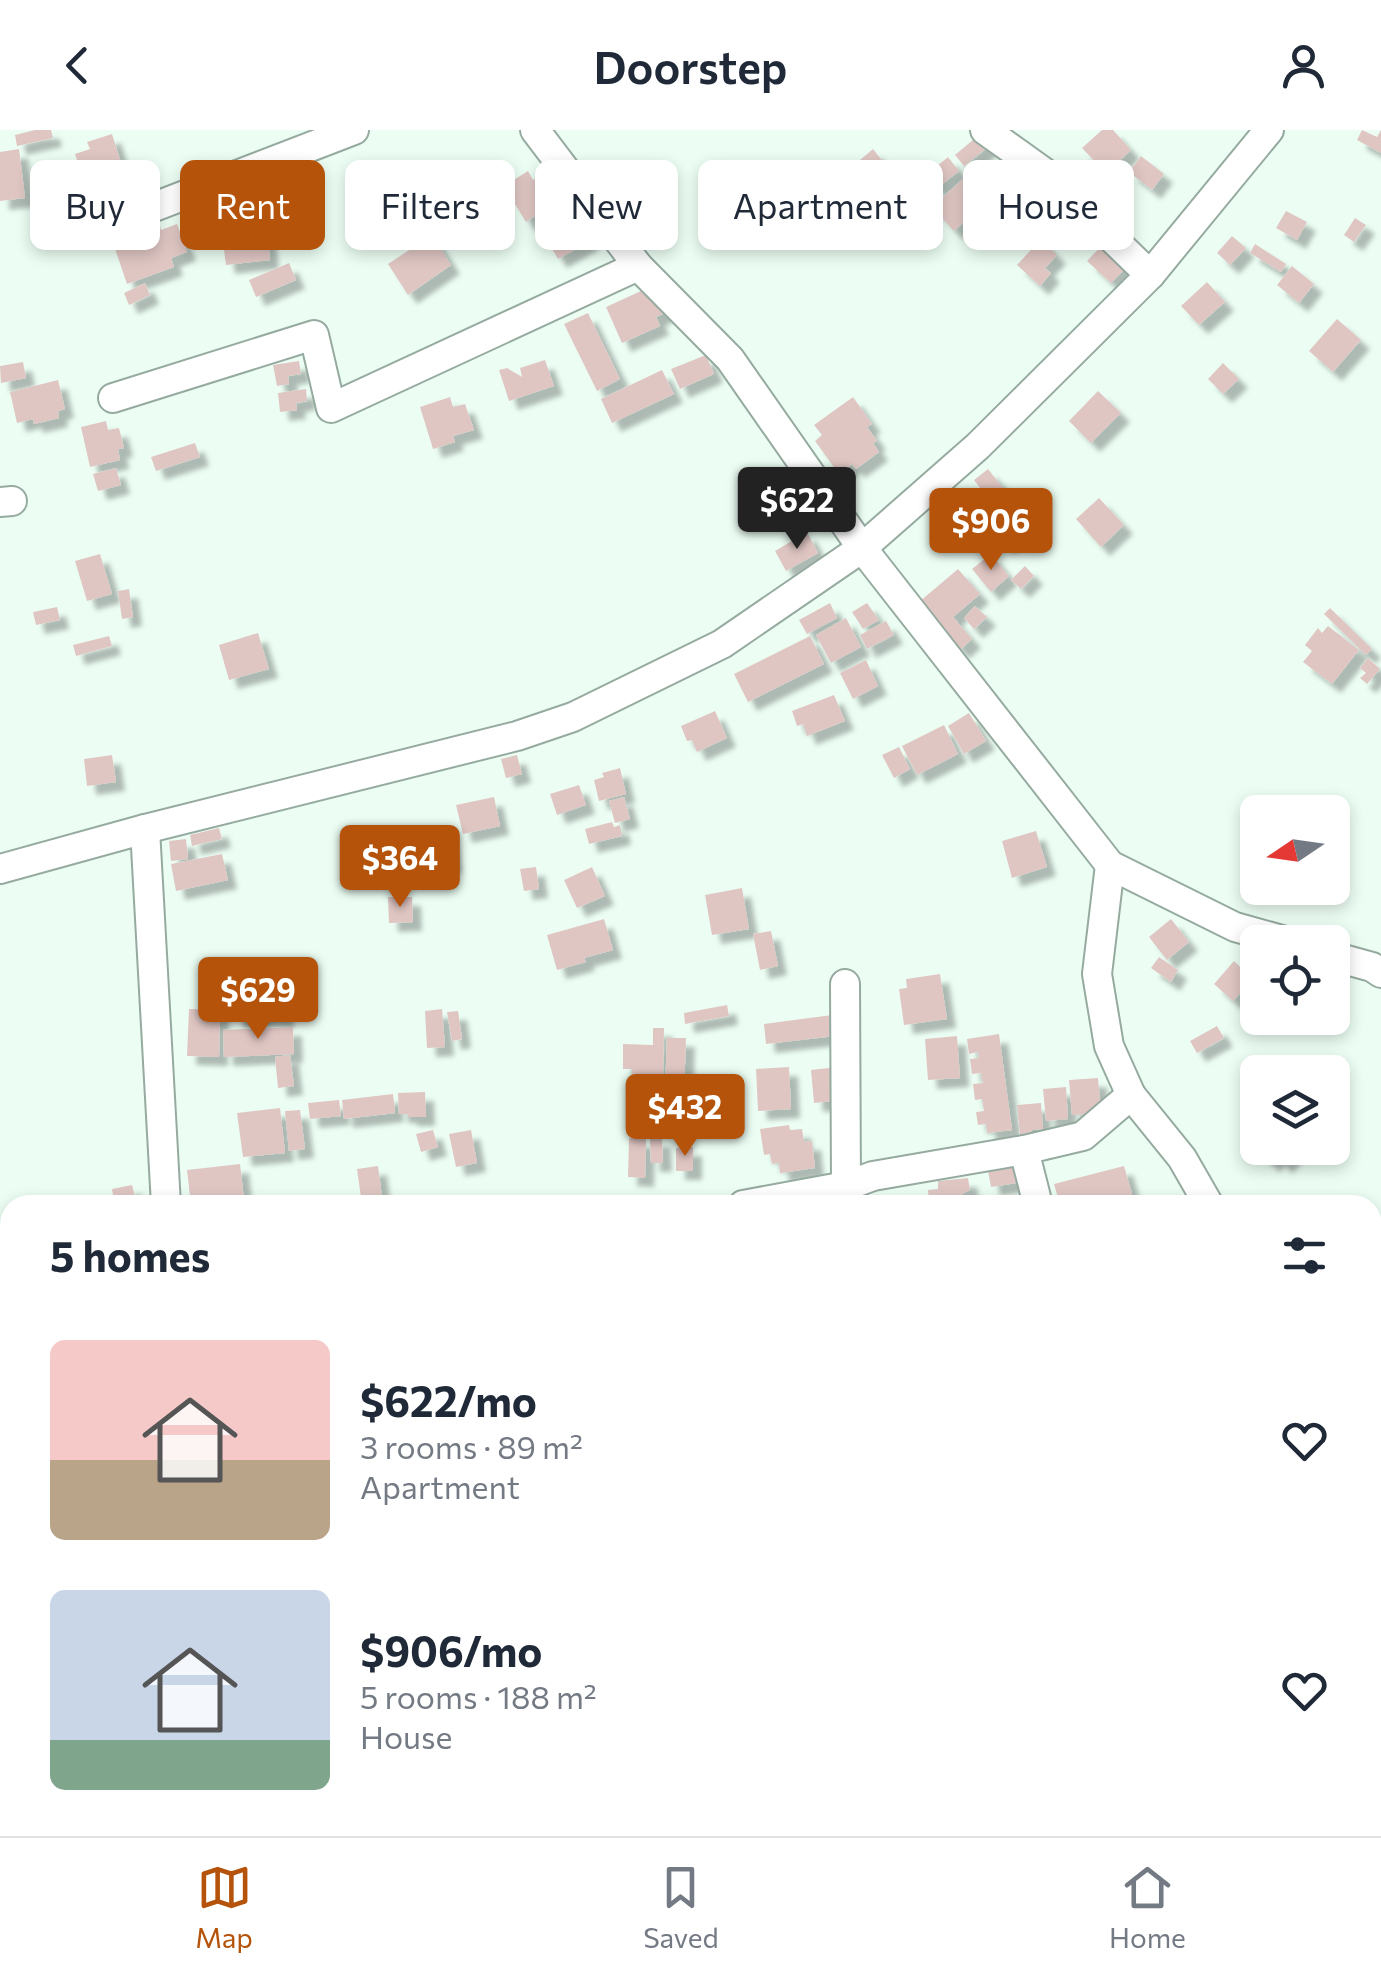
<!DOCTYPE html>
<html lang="en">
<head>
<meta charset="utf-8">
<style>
  :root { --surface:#fff; --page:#f6f6f7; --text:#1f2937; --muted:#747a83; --line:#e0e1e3; --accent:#b45309 }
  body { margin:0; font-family:Commissioner,sans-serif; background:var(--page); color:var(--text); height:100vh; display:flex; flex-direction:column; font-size:38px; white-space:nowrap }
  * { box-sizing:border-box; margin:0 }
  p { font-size:32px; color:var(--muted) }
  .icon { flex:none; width:55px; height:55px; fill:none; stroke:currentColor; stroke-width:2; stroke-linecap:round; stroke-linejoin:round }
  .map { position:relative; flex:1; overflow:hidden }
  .panel { position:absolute; left:0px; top:1065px; width:1382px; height:642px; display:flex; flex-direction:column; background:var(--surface); border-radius:30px 30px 0 0; box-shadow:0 5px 15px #0003 }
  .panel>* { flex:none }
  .guide { position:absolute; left:30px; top:30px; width:1322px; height:90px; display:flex; gap:20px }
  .needle { width:65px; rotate:257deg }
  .tools { position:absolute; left:1240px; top:665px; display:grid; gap:20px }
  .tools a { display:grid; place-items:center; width:110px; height:110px; border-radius:15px; background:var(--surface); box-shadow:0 5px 15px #0003; font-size:50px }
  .price { position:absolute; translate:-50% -85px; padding:0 22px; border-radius:10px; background:var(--accent); color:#fff; font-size:32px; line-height:65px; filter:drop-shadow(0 2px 5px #0008) }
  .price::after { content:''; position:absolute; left:50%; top:60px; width:30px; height:22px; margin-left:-15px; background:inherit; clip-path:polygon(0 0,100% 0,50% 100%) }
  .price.active { background:#222; color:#fff }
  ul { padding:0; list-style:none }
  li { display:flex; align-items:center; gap:30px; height:250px; padding:0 50px }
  li span { display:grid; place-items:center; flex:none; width:280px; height:200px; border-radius:15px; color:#555 }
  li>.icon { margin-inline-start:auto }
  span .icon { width:120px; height:120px; fill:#fffc; stroke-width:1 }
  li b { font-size:42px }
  h2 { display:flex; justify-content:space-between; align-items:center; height:120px; padding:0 50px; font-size:42px }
  .pill { padding:0 35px; border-radius:15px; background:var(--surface); box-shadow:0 5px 15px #0003; font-size:35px; line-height:90px }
  .pill.active { background:var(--accent); color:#fff }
  header { display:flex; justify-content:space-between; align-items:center; height:130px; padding:0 50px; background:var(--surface); font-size:45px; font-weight:600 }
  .dock { display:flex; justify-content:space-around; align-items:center; height:140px; border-top:2px solid var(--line); background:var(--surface); font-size:28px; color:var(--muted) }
  .dock a { display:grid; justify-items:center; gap:5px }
  .dock .active { color:var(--accent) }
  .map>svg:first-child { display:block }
</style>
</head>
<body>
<header><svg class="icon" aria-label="back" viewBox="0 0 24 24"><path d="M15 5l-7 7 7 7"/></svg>Doorstep<svg class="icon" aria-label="person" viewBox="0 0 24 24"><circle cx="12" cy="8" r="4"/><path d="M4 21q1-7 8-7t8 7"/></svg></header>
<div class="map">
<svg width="1381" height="1706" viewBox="0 0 1381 1706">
  <defs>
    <filter id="shadow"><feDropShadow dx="9" dy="9" stdDeviation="2.5" flood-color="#0004"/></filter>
  </defs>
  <rect width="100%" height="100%" fill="#ecfef4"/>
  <!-- building -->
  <g fill="#dfc6c3" filter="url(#shadow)">
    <polygon points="35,0 51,0 53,8 17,16 15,5"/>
    <polygon points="1102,0 1113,0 1131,20 1106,43 1082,18"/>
    <polygon points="1362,0 1377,7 1381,0 1381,23 1357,10"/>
    <polygon points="112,4 125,45 108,50 107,46 100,48 101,53 86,58 75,24 90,19 87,12"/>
    <polygon points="980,4 989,16 964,36 955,25"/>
    <polygon points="19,19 25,68 0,71 0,22"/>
    <polygon points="873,19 912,68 892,84 853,36"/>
    <polygon points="1141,26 1164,44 1152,60 1129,42"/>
    <polygon points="948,27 959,41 936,59 925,46"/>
    <polygon points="1017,39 1025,52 1005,65 999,56"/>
    <polygon points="973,40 989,58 983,65 991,74 983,81 987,85 972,98 965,91 954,101 932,77"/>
    <polygon points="528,41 533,50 542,45 545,51 551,48 562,64 553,70 560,81 539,94 535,86 526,92 504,56"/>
    <polygon points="1025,57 1044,75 1023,99 1003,81"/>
    <polygon points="862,59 873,70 862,82 851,71"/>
    <polygon points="1286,81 1307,92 1297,110 1276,98"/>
    <polygon points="574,84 590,111 558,129 543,103"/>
    <polygon points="1355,88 1366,95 1354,112 1344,105"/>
    <polygon points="266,92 270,130 226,135 221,97"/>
    <polygon points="177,94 187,122 171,128 174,137 127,154 113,113 160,96 161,100"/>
    <polygon points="432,105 451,135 408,165 388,134"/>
    <polygon points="1232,106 1246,118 1230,135 1217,123"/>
    <polygon points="1041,109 1057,125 1045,138 1051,143 1040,156 1017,135"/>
    <polygon points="1105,112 1129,135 1111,153 1087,131"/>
    <polygon points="1255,114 1286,134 1281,142 1250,123"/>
    <polygon points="289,133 296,150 256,167 249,150"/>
    <polygon points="1292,136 1314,154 1299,173 1277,155"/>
    <polygon points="1207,152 1225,172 1199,195 1181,176"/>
    <polygon points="145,153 150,165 129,175 124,163"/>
    <polygon points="654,155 667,182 656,187 660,196 622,213 606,177"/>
    <polygon points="588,183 620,249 597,261 564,194"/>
    <polygon points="1337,189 1361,210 1333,242 1309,221"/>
    <polygon points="706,225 714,244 680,259 671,239"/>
    <polygon points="545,230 554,256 509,271 499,240 507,238 522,247 520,238"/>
    <polygon points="299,231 301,244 288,246 289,254 277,256 273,235"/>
    <polygon points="23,232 26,248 1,253 0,236"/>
    <polygon points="1223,233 1239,249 1223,264 1208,249"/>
    <polygon points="662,240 674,264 612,293 601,269"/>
    <polygon points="58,250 65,279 58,281 59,288 34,294 33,289 17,293 10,262"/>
    <polygon points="306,259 307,271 296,273 297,280 280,282 278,263"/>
    <polygon points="1098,261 1121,283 1091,313 1069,291"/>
    <polygon points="450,267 453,277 465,274 474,300 453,306 455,312 433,319 420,277"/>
    <polygon points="853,267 872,294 867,297 877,311 873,313 879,322 856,339 852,334 839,344 815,311 822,305 814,295"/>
    <polygon points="106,291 108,300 119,298 124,318 118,319 120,330 90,337 81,297"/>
    <polygon points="195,313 200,327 156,341 151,327"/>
    <polygon points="116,338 121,355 98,361 93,344"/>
    <polygon points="988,339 1031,394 1005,415 993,400 1005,391 974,350"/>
    <polygon points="1099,368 1124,395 1101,417 1076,389"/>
    <polygon points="807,402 818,423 786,441 775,421"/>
    <polygon points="100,424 112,464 87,471 75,431"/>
    <polygon points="991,424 1009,446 991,462 972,439"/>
    <polygon points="1025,436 1034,446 1021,459 1011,450"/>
    <polygon points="958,439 980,464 953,487 972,509 960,520 919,472"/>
    <polygon points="129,459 133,487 122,489 118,461"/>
    <polygon points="830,473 837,488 807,504 799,490"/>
    <polygon points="867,473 879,490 863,499 852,482"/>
    <polygon points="975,476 987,487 974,499 964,488"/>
    <polygon points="57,477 60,490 36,495 33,482"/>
    <polygon points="1330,478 1372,519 1366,525 1324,484"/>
    <polygon points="846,488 861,517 831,533 816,505"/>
    <polygon points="886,491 894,505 867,519 860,505"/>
    <polygon points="1328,496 1359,520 1332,554 1303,532 1312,521 1305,515 1318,498 1322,503"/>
    <polygon points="258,503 269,539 229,550 219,515"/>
    <polygon points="109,506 112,516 76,526 73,515"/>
    <polygon points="810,506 824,534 748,572 734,544"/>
    <polygon points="1368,528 1380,539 1367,554 1360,548 1366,543 1360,538"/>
    <polygon points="866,530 878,556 853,569 840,543"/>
    <polygon points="834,565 845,591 807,606 803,594 797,596 792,581"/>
    <polygon points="715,581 727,608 697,622 692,610 687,611 681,596"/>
    <polygon points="969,583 986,611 964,624 948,596"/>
    <polygon points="944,595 958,624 917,645 902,616"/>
    <polygon points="899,617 910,639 894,648 882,625"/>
    <polygon points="112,625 116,652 87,656 84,629"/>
    <polygon points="517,625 522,644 506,648 501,629"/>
    <polygon points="620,638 626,664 599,671 594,650 604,647 602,643"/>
    <polygon points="579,655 586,675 557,685 550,664"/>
    <polygon points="494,667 500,696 463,704 456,675"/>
    <polygon points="624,667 630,689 615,693 609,671"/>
    <polygon points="612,692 614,697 620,695 622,706 589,714 585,699"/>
    <polygon points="448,695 453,734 431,738 425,698"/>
    <polygon points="219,698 222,709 192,716 190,705"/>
    <polygon points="1036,701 1047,737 1012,748 1002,711"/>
    <polygon points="186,709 188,729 171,731 169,711"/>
    <polygon points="222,724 228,750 176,761 171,734"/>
    <polygon points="536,737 539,759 524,761 520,739"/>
    <polygon points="592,737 605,766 577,778 564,750"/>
    <polygon points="742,758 749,799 712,805 705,765"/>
    <polygon points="388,767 412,767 413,792 389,793"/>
    <polygon points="604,789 613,820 584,828 586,832 557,840 547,805"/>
    <polygon points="1171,789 1189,812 1167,830 1149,807"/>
    <polygon points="771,801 778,836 760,840 753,804"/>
    <polygon points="1159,827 1178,840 1171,852 1151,838"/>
    <polygon points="1234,831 1253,849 1233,871 1214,854"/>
    <polygon points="940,844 947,889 904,895 899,859 907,858 906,849"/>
    <polygon points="221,847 222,862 203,863 202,848"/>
    <polygon points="234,868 285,868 285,889 234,888"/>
    <polygon points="727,875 729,886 685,894 684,883"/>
    <polygon points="189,879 220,880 219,927 187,926"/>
    <polygon points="442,879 445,917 427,918 425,881"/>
    <polygon points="458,881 462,909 452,911 447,882"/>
    <polygon points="832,885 835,906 766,914 764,894"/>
    <polygon points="1217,896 1224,908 1197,923 1190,911"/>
    <polygon points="293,897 294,924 224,927 223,900"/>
    <polygon points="653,898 664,898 663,946 650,946 650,954 632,953 632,939 623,939 623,914 653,915"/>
    <polygon points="999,904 1012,1000 987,1003 986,994 978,995 976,982 984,981 982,969 975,970 973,954 983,953 981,943 972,944 970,929 979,928 978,922 969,924 967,909"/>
    <polygon points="957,906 960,948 928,950 925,909"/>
    <polygon points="667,908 686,908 684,963 665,962"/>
    <polygon points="290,925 294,956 278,958 275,927"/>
    <polygon points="789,937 791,979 758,981 756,939"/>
    <polygon points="838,937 841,970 814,973 811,940"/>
    <polygon points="1098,948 1101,984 1072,985 1069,950"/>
    <polygon points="1066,957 1068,989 1046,991 1043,959"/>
    <polygon points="425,962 426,987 408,987 408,984 399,984 398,963"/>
    <polygon points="393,964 395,983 344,989 342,970"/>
    <polygon points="339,970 341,986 310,989 308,973"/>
    <polygon points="1041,973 1043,999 1032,1000 1032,1004 1020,1005 1017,975"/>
    <polygon points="280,978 285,1023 243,1027 237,983"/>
    <polygon points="300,980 305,1019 289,1021 285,981"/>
    <polygon points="789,995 790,1000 802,999 804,1012 812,1011 815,1038 780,1043 779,1033 772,1034 770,1024 764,1025 760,999"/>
    <polygon points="433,1000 438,1017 421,1022 416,1004"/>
    <polygon points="471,1000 477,1033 456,1037 449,1004"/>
    <polygon points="629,1008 646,1009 645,1048 628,1047"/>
    <polygon points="650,1008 662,1008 663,1033 651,1033"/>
    <polygon points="693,1017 693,1041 676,1041 676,1018"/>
    <polygon points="1260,1018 1298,1018 1284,1034 1276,1027 1271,1033 1257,1021"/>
    <polygon points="240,1034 244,1070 191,1075 187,1040"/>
    <polygon points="1026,1035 1029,1051 991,1057 988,1041"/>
    <polygon points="378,1036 383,1075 362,1075 357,1039"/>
    <polygon points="1124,1036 1132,1064 1108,1071 1109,1075 1060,1075 1054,1054"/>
    <polygon points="968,1048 970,1060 962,1064 963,1075 929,1075 928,1060 938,1059 938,1051"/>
    <polygon points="132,1055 135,1067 114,1071 112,1059"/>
    <polygon points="1031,1062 1034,1075 980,1075 980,1073"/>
  </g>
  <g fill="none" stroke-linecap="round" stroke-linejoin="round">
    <!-- minor casing -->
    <g stroke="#96aba0" stroke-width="32">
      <g id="minor">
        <polyline points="535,0 638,136 730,229 862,418 1110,735 1235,797 1289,812"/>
        <polyline points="985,0 1045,43 1150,145"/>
        <polyline points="102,97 354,0"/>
        <polyline points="113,268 314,205 331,278 638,136"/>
        <polyline points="0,372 12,371"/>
        <polyline points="145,699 166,1075"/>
        <polyline points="1110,735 1097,844 1109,916 1131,965 1182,1028 1209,1075"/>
        <polyline points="0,739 145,699 517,606 573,587 722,514 862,418 978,316 1150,145 1269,0"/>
        <polyline points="1332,826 1372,837 1381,843"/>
        <polyline points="845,854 846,1056"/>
        <polyline points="1024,1020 1038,1075"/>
        <polyline points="743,1075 846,1056 873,1046 1024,1020 1083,1006 1131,965"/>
        <polyline points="1372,1226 1381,1232"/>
        <polyline points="1372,1498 1381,1491"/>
        <polyline points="912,1698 924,1706"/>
        <polyline points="750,1706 753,1698"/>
      </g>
    </g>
    <!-- minor -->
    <use href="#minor" stroke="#fff" stroke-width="28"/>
  </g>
</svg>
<div class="tools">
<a><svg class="needle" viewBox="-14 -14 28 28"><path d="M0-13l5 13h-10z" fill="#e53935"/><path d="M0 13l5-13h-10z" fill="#747a83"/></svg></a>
<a><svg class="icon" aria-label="locate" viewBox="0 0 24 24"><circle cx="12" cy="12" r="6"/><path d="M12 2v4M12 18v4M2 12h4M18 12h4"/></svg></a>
<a><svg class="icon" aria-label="layers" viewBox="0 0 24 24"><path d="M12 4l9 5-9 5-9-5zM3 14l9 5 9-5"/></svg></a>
</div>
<b class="price active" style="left:797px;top:422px">$622</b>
<b class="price" style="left:991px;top:443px">$906</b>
<b class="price" style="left:400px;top:780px">$364</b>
<b class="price" style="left:258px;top:912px">$629</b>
<b class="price" style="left:685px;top:1029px">$432</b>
<div class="guide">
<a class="pill">Buy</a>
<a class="pill active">Rent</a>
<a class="pill">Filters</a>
<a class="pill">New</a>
<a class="pill">Apartment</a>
<a class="pill">House</a>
</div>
<section class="panel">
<h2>5 homes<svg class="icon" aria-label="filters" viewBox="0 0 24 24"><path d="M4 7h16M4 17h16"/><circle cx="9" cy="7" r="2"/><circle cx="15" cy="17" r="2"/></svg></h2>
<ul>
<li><span style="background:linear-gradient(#f6c9c9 60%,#b9a48a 0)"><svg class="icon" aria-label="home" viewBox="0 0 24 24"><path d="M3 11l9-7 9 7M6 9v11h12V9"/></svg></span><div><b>$622/mo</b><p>3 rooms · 89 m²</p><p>Apartment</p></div><svg class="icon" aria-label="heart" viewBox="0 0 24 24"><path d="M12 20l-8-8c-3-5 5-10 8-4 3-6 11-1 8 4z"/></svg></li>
<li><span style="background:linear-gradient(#c9d6e8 75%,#7fa58c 0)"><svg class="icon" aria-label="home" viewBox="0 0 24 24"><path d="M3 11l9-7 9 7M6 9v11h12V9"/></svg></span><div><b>$906/mo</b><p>5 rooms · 188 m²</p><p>House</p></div><svg class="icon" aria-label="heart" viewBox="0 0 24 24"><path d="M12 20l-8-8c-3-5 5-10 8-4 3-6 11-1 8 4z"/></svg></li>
</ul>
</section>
</div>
<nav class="dock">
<a class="active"><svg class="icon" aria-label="map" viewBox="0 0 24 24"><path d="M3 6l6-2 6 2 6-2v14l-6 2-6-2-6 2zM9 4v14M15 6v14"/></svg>Map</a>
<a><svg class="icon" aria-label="saved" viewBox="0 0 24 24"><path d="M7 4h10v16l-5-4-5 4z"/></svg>Saved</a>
<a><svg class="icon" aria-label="home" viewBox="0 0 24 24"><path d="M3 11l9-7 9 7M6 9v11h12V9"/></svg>Home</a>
</nav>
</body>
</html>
